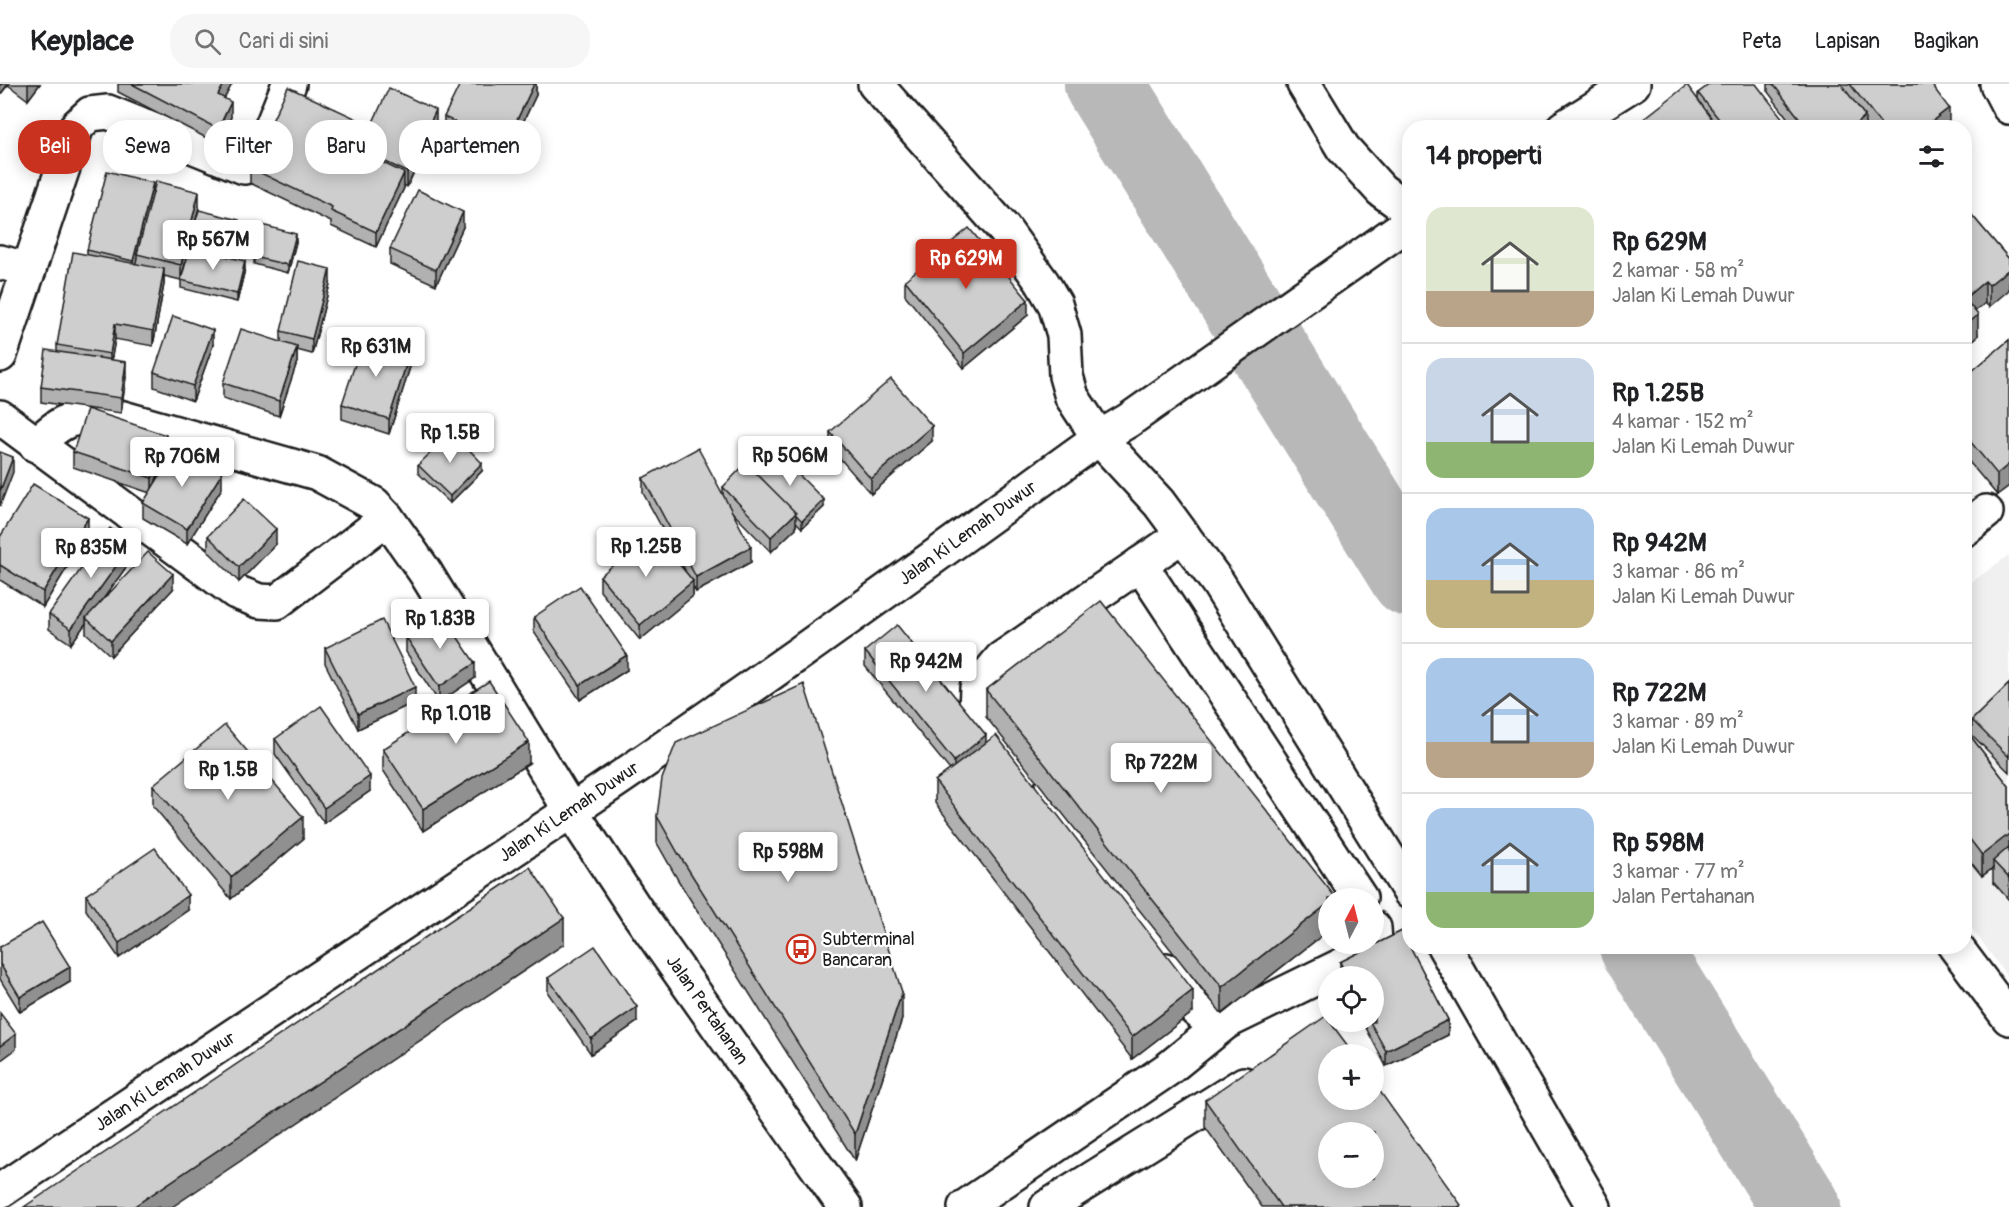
<!DOCTYPE html>
<html lang="id">
<head>
<meta charset="utf-8">
<style>
  :root { --surface:#fff; --page:#f6f6f6; --text:#202124; --muted:#757577; --line:#e0e0e0; --accent:#c8321e }
  body { margin:0; font-family:Pangolin,sans-serif; background:var(--page); color:var(--text); height:100vh; display:flex; flex-direction:column; font-size:22px; white-space:nowrap }
  * { box-sizing:border-box; margin:0 }
  p { font-size:20px; color:var(--muted) }
  .icon { flex:none; width:33px; height:33px; fill:none; stroke:currentColor; stroke-width:2; stroke-linecap:round; stroke-linejoin:round }
  .map { position:relative; flex:1; overflow:hidden }
  .panel { position:absolute; left:1402px; top:36px; width:570px; height:834px; display:flex; flex-direction:column; background:var(--surface); border-radius:24px; box-shadow:0 3px 15px #0003 }
  .panel>* { flex:none }
  .guide { position:absolute; left:18px; top:36px; width:570px; height:54px; display:flex; gap:12px }
  .needle { width:39px; rotate:7deg }
  .buttons { position:absolute; left:1318px; top:804px; display:grid; gap:12px }
  .buttons a { display:grid; place-items:center; width:66px; height:66px; border-radius:50%; background:var(--surface); box-shadow:0 3px 15px #0003; font-size:30px }
  .price { position:absolute; translate:-50% -51px; padding:0 14px; border-radius:6px; background:#fff; color:#222; font-size:20px; line-height:39px; filter:drop-shadow(0 2px 3px #0008) }
  .price::after { content:''; position:absolute; left:50%; top:36px; width:18px; height:14px; margin-left:-9px; background:inherit; clip-path:polygon(0 0,100% 0,50% 100%) }
  .price.current { background:var(--accent); color:#fff }
  ul { padding:0; list-style:none }
  li { display:flex; align-items:center; gap:18px; height:150px; padding:0 24px }
  li+li { border-top:2px solid var(--line) }
  li span { display:grid; place-items:center; flex:none; width:168px; height:120px; border-radius:18px; color:#555 }
  li>.icon { margin-inline-start:auto }
  span .icon { width:72px; height:72px; fill:#fffc; stroke-width:1 }
  li b { font-size:26px }
  h2 { display:flex; justify-content:space-between; align-items:center; height:72px; padding:0 24px; font-size:26px }
  .pill { padding:0 21px; border-radius:24px; background:var(--surface); box-shadow:0 3px 15px #0003; font-size:21px; line-height:54px }
  .pill.current { background:var(--accent); color:#fff }
  header { display:flex; align-items:center; gap:36px; box-sizing:border-box; height:84px; padding:0 30px; background:var(--surface); border-bottom:2px solid var(--line) }
  header strong { font-size:28px }
  nav { display:flex; gap:33px; margin-inline-start:auto; font-size:21px }
  .search { width:420px; height:54px; background:var(--page); display:flex; align-items:center; gap:15px; box-sizing:border-box; padding:0 21px; border-radius:24px; color:var(--muted); font-size:22px }
  .map>svg:first-child { display:block }
</style>
</head>
<body>
<header>
<strong>Keyplace</strong>
<div class="search"><svg class="icon" aria-label="search" viewBox="0 0 24 24"><circle cx="10" cy="10" r="6"/><path d="M15 15l6 6"/></svg>Cari di sini</div>
<nav><a>Peta</a><a>Lapisan</a><a>Bagikan</a></nav>
</header>
<div class="map">
<svg width="2009" height="1123" viewBox="0 0 2009 1123">
  <rect width="100%" height="100%" fill="#fff"/>
  <filter id="ink" filterUnits="userSpaceOnUse"><feTurbulence type="fractalNoise" baseFrequency=".0167" numOctaves="2"/><feDisplacementMap in="SourceGraphic" scale="12" xChannelSelector="R" yChannelSelector="G"/><feConvolveMatrix kernelMatrix="1 2 1 2 8 2 1 2 1" color-interpolation-filters="sRGB"/></filter>
  <g filter="url(#ink)">
    <!-- built -->
    <polygon fill="#f0f0f0" points="2009,471 2009,895 1965,835 1965,503"/>
    <g fill="none" stroke-linecap="round" stroke-linejoin="round">
      <!-- river -->
      <g stroke="#b8b8b8" stroke-width="80">
        <polyline points="1104,0 1410,493"/>
        <polyline points="1639,862 1801,1123"/>
      </g>
      <!-- minor casing -->
      <g stroke="#1c1c1c" stroke-width="38">
        <g id="minor">
          <polyline points="875,0 1004,145 1042,198 1055,220 1064,251 1066,292 1072,313 1099,354 1159,419 1218,499 1410,808"/>
          <polyline points="1304,0 1343,64 1381,106 1410,127"/>
          <polyline points="1997,0 2009,23"/>
          <polyline points="0,178 29,186"/>
          <path d="M0,271l77,-229 13,-12 18,-2 136,55c10,-1 13,-7 18,-16l27,-67"/>
          <polyline points="0,333 236,508 259,517 277,518 387,434"/>
          <path d="M36,361c27,-27 36,-28 73,-31l208,59 57,31 13,14 38,54 146,239"/>
          <polyline points="1965,445 1986,428"/>
          <polyline points="1140,480 1360,814"/>
          <polyline points="1019,692 991,656 976,626 977,604 1001,575 1183,451"/>
          <polyline points="1444,862 1594,1123"/>
          <polyline points="1955,862 2009,934"/>
          <polyline points="1166,886 1194,924 1207,935 1226,938 1365,870 1375,858 1374,844"/>
          <polyline points="965,1123 1168,985 1226,938"/>
          <polyline points="1047,1123 1244,1000"/>
        </g>
      </g>
      <!-- major casing -->
      <g stroke="#1c1c1c" stroke-width="38">
        <g id="major">
          <path id="s1" d="M0,1107l571,-380"/>
        </g>
      </g>
      <!-- highway casing -->
      <g stroke="#1c1c1c" stroke-width="38">
        <g id="highway">
          <polyline points="1563,44 1633,0"/>
          <path id="s2" d="M845,1123l-209,-297 -65,-99c179,-120 353,-247 528,-373l30,-18 281,-198"/>
        </g>
      </g>
      <!-- minor -->
      <use href="#minor" stroke="#fff" stroke-width="33"/>
      <!-- major -->
      <use href="#major" stroke="#fff" stroke-width="33"/>
      <!-- highway -->
      <use href="#highway" stroke="#fff" stroke-width="33"/>
    </g>
    <!-- wall -->
    <g fill="#b1b1b1" stroke="#1c1c1c" stroke-width="1.5">
      <polygon points="0,0 40,0 28,16 8,1 0,11"/>
      <polygon points="118,0 232,0 224,15 231,33 218,60 118,8"/>
      <polygon points="536,0 536,11 505,76 444,48 444,33"/>
      <polygon points="1768,0 1931,0 1949,44 1867,44 1865,41 1865,44 1795,44 1768,8"/>
      <polygon points="1698,9 1790,44 1632,44 1698,16"/>
      <polygon points="436,41 407,103 404,101 404,104 376,163 331,142 331,138 250,99 250,84 370,45"/>
      <polygon points="153,110 199,123 196,134 239,144 231,173 245,185 237,218 181,204 181,196 190,163 190,157 181,196 164,192 164,200 153,262 115,255 111,276 126,293 121,329 41,318 41,303 57,268 57,261 87,171 87,166"/>
      <polygon points="1965,123 2009,175 1989,223 1985,219 1975,227 1978,252 1965,263"/>
      <polygon points="463,143 436,201 390,180 390,165"/>
      <polygon points="296,158 288,189 254,180 254,173"/>
      <polygon points="905,196 1028,231 964,284 905,211"/>
      <polygon points="330,200 312,270 297,266 297,278 279,332 223,314 223,299 281,258 281,247"/>
      <polygon points="2009,256 1997,411 1965,373 1965,293"/>
      <polygon points="213,261 193,317 154,303 154,288"/>
      <polygon points="410,283 389,350 342,335 342,320"/>
      <polygon points="830,348 932,357 871,410 830,363"/>
      <polygon points="166,366 154,401 222,404 187,460 143,434 143,419 150,409 73,383 73,368"/>
      <polygon points="418,381 482,387 450,419 418,389"/>
      <polygon points="756,389 824,423 802,444 796,438 796,444 771,468 731,427 751,478 696,508 693,503 693,512 640,556 600,507 600,492 685,486 643,409 643,394 723,410 723,403"/>
      <polygon points="88,449 43,523 0,496 0,453"/>
      <polygon points="208,452 276,460 239,498 208,467"/>
      <polygon points="132,475 100,519 173,505 111,572 86,549 86,539 71,560 49,545 49,530"/>
      <polygon points="534,533 627,586 580,616 534,548"/>
      <polygon points="406,553 475,594 439,618 406,568"/>
      <polygon points="325,564 415,618 358,645 325,579"/>
      <polygon points="865,567 986,659 1193,928 1132,975 935,719 935,697 950,686 865,582"/>
      <polygon points="2009,600 2009,688 1972,651 1972,636"/>
      <polygon points="986,606 1329,814 1329,846 1222,930 986,633"/>
      <polygon points="1965,645 2009,702 2009,816 1993,798 1993,784 1982,792 1965,771"/>
      <polygon points="275,655 370,707 324,739 275,670"/>
      <polygon points="383,665 529,679 423,747 383,686"/>
      <polygon points="153,701 303,755 231,815 153,722"/>
      <polygon points="657,732 902,935 855,1077 678,796 657,759"/>
      <polygon points="86,811 188,826 119,874 86,826"/>
      <polygon points="1402,847 1448,936 1448,951 1386,982 1363,938 1374,938 1374,892 1340,892 1340,878"/>
      <polygon points="0,863 70,898 20,928 0,895"/>
      <polygon points="548,894 637,938 591,970 548,909"/>
      <polygon points="1205,1016 1461,1123 1262,1123 1205,1043"/>
    </g>
    <!-- shaded-wall -->
    <g fill="#909090" stroke="#1c1c1c" stroke-width="1.5">
      <polygon points="0,0 8,0 0,11"/>
      <polygon points="28,0 40,0 28,16"/>
      <polygon points="224,0 232,0 218,26 218,11"/>
      <polygon points="534,0 536,0 536,11 505,76 505,61"/>
      <polygon points="231,18 231,33 218,60 218,45"/>
      <polygon points="1949,24 1949,44 1923,44"/>
      <polygon points="436,26 436,41 407,103 407,88"/>
      <polygon points="1865,32 1865,44 1851,44"/>
      <polygon points="370,41 370,56 360,66 360,77 358,67"/>
      <polygon points="404,89 404,104 376,163 376,148"/>
      <polygon points="153,99 153,114 137,170 137,174 133,192 133,177"/>
      <polygon points="199,108 199,123 181,196 181,181"/>
      <polygon points="463,128 463,143 436,201 436,186"/>
      <polygon points="239,136 239,144 231,174 231,166"/>
      <polygon points="296,150 296,158 288,189 288,181"/>
      <polygon points="245,177 245,185 237,218 237,210"/>
      <polygon points="164,185 164,200 153,262 153,247"/>
      <polygon points="330,185 330,200 312,270 312,255"/>
      <polygon points="2009,185 2009,206 1989,223 1989,201"/>
      <polygon points="1985,197 1985,219 1965,236 1965,214"/>
      <polygon points="1028,216 1028,231 964,284 964,269"/>
      <polygon points="1978,231 1978,252 1965,263 1965,242"/>
      <polygon points="115,240 115,255 110,285 110,270"/>
      <polygon points="213,246 213,261 193,317 193,302"/>
      <polygon points="297,263 297,278 279,332 279,317"/>
      <polygon points="410,268 410,283 389,350 389,335"/>
      <polygon points="126,278 126,293 121,329 121,314"/>
      <polygon points="932,342 932,357 871,410 871,395"/>
      <polygon points="166,351 166,366 152,409 152,394"/>
      <polygon points="13,373 13,388 0,422 0,407"/>
      <polygon points="482,379 482,387 450,419 450,412"/>
      <polygon points="2009,380 2009,402 1997,411 1997,390"/>
      <polygon points="222,389 222,404 187,460 187,445"/>
      <polygon points="824,416 824,423 802,444 802,437"/>
      <polygon points="796,429 796,444 771,468 771,453"/>
      <polygon points="88,434 88,449 43,523 43,508"/>
      <polygon points="276,445 276,460 239,498 239,483"/>
      <polygon points="132,460 132,475 88,536 86,534 86,539 71,560 71,545"/>
      <polygon points="751,463 751,478 696,508 696,493"/>
      <polygon points="173,490 173,505 111,572 111,557"/>
      <polygon points="693,497 693,512 640,556 640,541"/>
      <polygon points="627,571 627,586 580,616 580,601"/>
      <polygon points="475,579 475,594 439,618 439,603"/>
      <polygon points="415,603 415,618 358,645 358,630"/>
      <polygon points="986,651 986,666 954,692 954,677"/>
      <polygon points="529,658 529,679 423,747 423,725"/>
      <polygon points="370,692 370,707 324,739 324,724"/>
      <polygon points="303,733 303,755 231,815 231,793"/>
      <polygon points="2009,750 2009,771 1993,777 1993,784 1982,792 1982,771"/>
      <polygon points="188,811 188,826 119,874 119,859"/>
      <polygon points="1329,819 1329,846 1222,930 1222,903"/>
      <polygon points="564,834 564,860 172,1123 133,1123"/>
      <polygon points="70,883 70,898 20,928 20,913"/>
      <polygon points="1193,906 1193,928 1132,975 1132,953"/>
      <polygon points="902,908 902,935 855,1077 855,1050"/>
      <polygon points="637,923 637,938 591,970 591,955"/>
      <polygon points="1448,936 1448,951 1386,982 1386,967"/>
      <polygon points="16,950 16,965 0,977 0,962"/>
    </g>
    <!-- building -->
    <g fill="#cecece" stroke="#1c1c1c" stroke-width="1.5" fill-rule="evenodd">
      <polygon points="132,0 224,0 218,11 231,18 218,45"/>
      <polygon points="460,0 534,0 505,61 444,33"/>
      <polygon points="1710,0 1756,0 1790,44 1726,44 1698,9"/>
      <polygon points="1773,0 1841,0 1865,32 1851,44 1807,44"/>
      <polygon points="1850,0 1931,0 1949,24 1923,44 1884,44"/>
      <polygon points="1687,1 1719,44 1632,44"/>
      <polygon points="288,3 370,41 358,67 404,89 376,148 331,127 332,123 250,84"/>
      <polygon points="389,4 436,26 407,88 360,66"/>
      <polygon points="107,87 153,99 133,177 87,166"/>
      <polygon points="156,97 199,108 181,181 137,170"/>
      <polygon points="418,106 463,128 436,186 390,165"/>
      <polygon points="1965,123 2009,175 2009,185 1989,201 1985,197 1965,214"/>
      <polygon points="199,126 239,136 231,166 190,156"/>
      <polygon points="262,141 296,150 288,181 254,173"/>
      <polygon points="969,144 1028,216 964,269 905,196"/>
      <polygon points="190,163 245,177 237,210 181,196"/>
      <polygon points="73,168 164,185 153,247 115,240 110,270 57,261"/>
      <polygon points="298,177 330,185 312,255 281,247"/>
      <polygon points="1965,215 1978,231 1965,242"/>
      <polygon points="173,232 213,246 193,302 154,288"/>
      <polygon points="241,245 297,263 279,317 223,299"/>
      <polygon points="364,253 410,268 389,335 342,320"/>
      <polygon points="2009,256 2009,380 1997,390 1965,351 1965,293"/>
      <polygon points="46,266 126,278 121,314 41,303"/>
      <polygon points="891,295 932,342 871,395 830,348"/>
      <polygon points="87,325 166,351 152,394 73,368"/>
      <polygon points="452,348 482,379 450,412 418,381"/>
      <polygon points="178,362 222,389 187,445 143,419"/>
      <polygon points="698,364 751,463 696,493 643,394"/>
      <polygon points="0,368 13,373 0,407"/>
      <polygon points="777,369 824,416 802,437 756,389"/>
      <polygon points="746,379 796,429 771,453 723,403"/>
      <polygon points="33,400 88,434 43,508 0,481 0,453"/>
      <polygon points="244,415 276,445 239,483 208,452"/>
      <polygon points="110,444 132,460 71,545 49,530"/>
      <polygon points="653,448 693,497 640,541 600,492"/>
      <polygon points="148,468 173,490 111,557 86,534"/>
      <polygon points="580,502 627,571 580,601 534,533"/>
      <polygon points="1101,517 1336,814 1329,814 1329,819 1222,903 986,606"/>
      <polygon points="442,530 475,579 439,603 406,553"/>
      <polygon points="382,536 415,603 358,630 325,564"/>
      <polygon points="897,541 986,651 954,677 865,567"/>
      <polygon points="489,597 529,658 423,725 383,665"/>
      <polygon points="804,600 902,908 855,1050 678,769 657,732 662,695 676,659"/>
      <polygon points="2009,600 2009,673 1972,636"/>
      <polygon points="321,622 370,692 324,724 275,655"/>
      <polygon points="225,641 303,733 231,793 153,701"/>
      <polygon points="1965,645 2009,702 2009,750 1982,771 1965,749"/>
      <polygon points="996,651 1193,906 1132,953 935,697"/>
      <polygon points="2009,763 2009,794 1993,777"/>
      <polygon points="155,764 188,811 119,859 86,811"/>
      <polygon points="530,783 564,834 133,1123 24,1123"/>
      <polygon points="42,838 70,883 20,913 0,880 0,863"/>
      <polygon points="1402,847 1448,936 1386,967 1370,938 1374,938 1374,892 1347,892 1340,878"/>
      <polygon points="595,862 637,923 591,955 548,894"/>
      <polygon points="0,929 16,950 0,962"/>
      <path d="M1326,932l3,6h1l24,32h-25v46h45v-17l87,122 -3,2h-177l-76,-107zM1329,1048h45v46h-45z"/>
    </g>
  </g>
  <!-- icons -->
  <defs>
    <g id="bus-ring" transform="scale(1.5)"><circle r="9.5" fill="#fff" stroke="#c8321e" stroke-width="1.5"/><path d="M-5-6H5V4H4V6H2V4H-2V6H-4V4H-5ZM-3.5-4V0h7V-4ZM-3.5 1.2v1.5H-2V1.2ZM2 1.2v1.5H3.5V1.2Z" fill="#c8321e"/></g>
  </defs>
  <g fill-rule="evenodd">
    <use href="#bus-ring" x="801" y="865"/>
  </g>
  <g text-anchor="middle" dominant-baseline="central" stroke-width="4.5" stroke-linejoin="round" paint-order="stroke">
    <!-- street labels -->
    <g font-size="18" fill="#1c1c1c" stroke="#fff">
      <text stroke="none"><textPath href="#s2" startOffset="966">Jalan Ki Lemah Duwur</textPath></text>
      <text transform="translate(569 728) rotate(-34)">Jalan Ki Lemah Duwur</text>
      <text transform="translate(707 926) rotate(55)">Jalan Pertahanan</text>
      <text stroke="none"><textPath href="#s1" startOffset="198">Jalan Ki Lemah Duwur</textPath></text>
    </g>
    <!-- poi labels -->
    <g font-size="18" fill="#1c1c1c" stroke="#fff" text-anchor="start">
      <text x="822" y="855">Subterminal<tspan x="822" dy="21">Bancaran</tspan></text>
    </g>
  </g>
</svg>
<div class="buttons">
<a><svg class="needle" viewBox="-14 -14 28 28"><path d="M0-13l5 13h-10z" fill="#e53935"/><path d="M0 13l5-13h-10z" fill="#757577"/></svg></a>
<a><svg class="icon" aria-label="locate" viewBox="0 0 24 24"><circle cx="12" cy="12" r="6"/><path d="M12 2v4M12 18v4M2 12h4M18 12h4"/></svg></a>
<a>+</a>
<a>−</a>
</div>
<b class="price" style="left:213px;top:187px">Rp 567M</b>
<b class="price current" style="left:966px;top:206px">Rp 629M</b>
<b class="price" style="left:376px;top:294px">Rp 631M</b>
<b class="price" style="left:450px;top:380px">Rp 1.5B</b>
<b class="price" style="left:790px;top:403px">Rp 506M</b>
<b class="price" style="left:182px;top:404px">Rp 706M</b>
<b class="price" style="left:646px;top:494px">Rp 1.25B</b>
<b class="price" style="left:91px;top:495px">Rp 835M</b>
<b class="price" style="left:440px;top:566px">Rp 1.83B</b>
<b class="price" style="left:926px;top:609px">Rp 942M</b>
<b class="price" style="left:456px;top:661px">Rp 1.01B</b>
<b class="price" style="left:1161px;top:710px">Rp 722M</b>
<b class="price" style="left:228px;top:717px">Rp 1.5B</b>
<b class="price" style="left:788px;top:799px">Rp 598M</b>
<div class="guide">
<a class="pill current">Beli</a>
<a class="pill">Sewa</a>
<a class="pill">Filter</a>
<a class="pill">Baru</a>
<a class="pill">Apartemen</a>
</div>
<section class="panel">
<h2>14 properti<svg class="icon" aria-label="filters" viewBox="0 0 24 24"><path d="M4 7h16M4 17h16"/><circle cx="9" cy="7" r="2"/><circle cx="15" cy="17" r="2"/></svg></h2>
<ul>
<li><span style="background:linear-gradient(#dfe7d0 70%,#b9a48a 0)"><svg class="icon" aria-label="home" viewBox="0 0 24 24"><path d="M3 11l9-7 9 7M6 9v11h12V9"/></svg></span><div><b>Rp 629M</b><p>2 kamar · 58 m²</p><p>Jalan Ki Lemah Duwur</p></div></li>
<li><span style="background:linear-gradient(#c9d6e8 70%,#8fb573 0)"><svg class="icon" aria-label="home" viewBox="0 0 24 24"><path d="M3 11l9-7 9 7M6 9v11h12V9"/></svg></span><div><b>Rp 1.25B</b><p>4 kamar · 152 m²</p><p>Jalan Ki Lemah Duwur</p></div></li>
<li><span style="background:linear-gradient(#a9c7e8 60%,#c2b280 0)"><svg class="icon" aria-label="home" viewBox="0 0 24 24"><path d="M3 11l9-7 9 7M6 9v11h12V9"/></svg></span><div><b>Rp 942M</b><p>3 kamar · 86 m²</p><p>Jalan Ki Lemah Duwur</p></div></li>
<li><span style="background:linear-gradient(#a9c7e8 70%,#b9a48a 0)"><svg class="icon" aria-label="home" viewBox="0 0 24 24"><path d="M3 11l9-7 9 7M6 9v11h12V9"/></svg></span><div><b>Rp 722M</b><p>3 kamar · 89 m²</p><p>Jalan Ki Lemah Duwur</p></div></li>
<li><span style="background:linear-gradient(#a9c7e8 70%,#8fb573 0)"><svg class="icon" aria-label="home" viewBox="0 0 24 24"><path d="M3 11l9-7 9 7M6 9v11h12V9"/></svg></span><div><b>Rp 598M</b><p>3 kamar · 77 m²</p><p>Jalan Pertahanan</p></div></li>
</ul>
</section>
</div>
</body>
</html>
